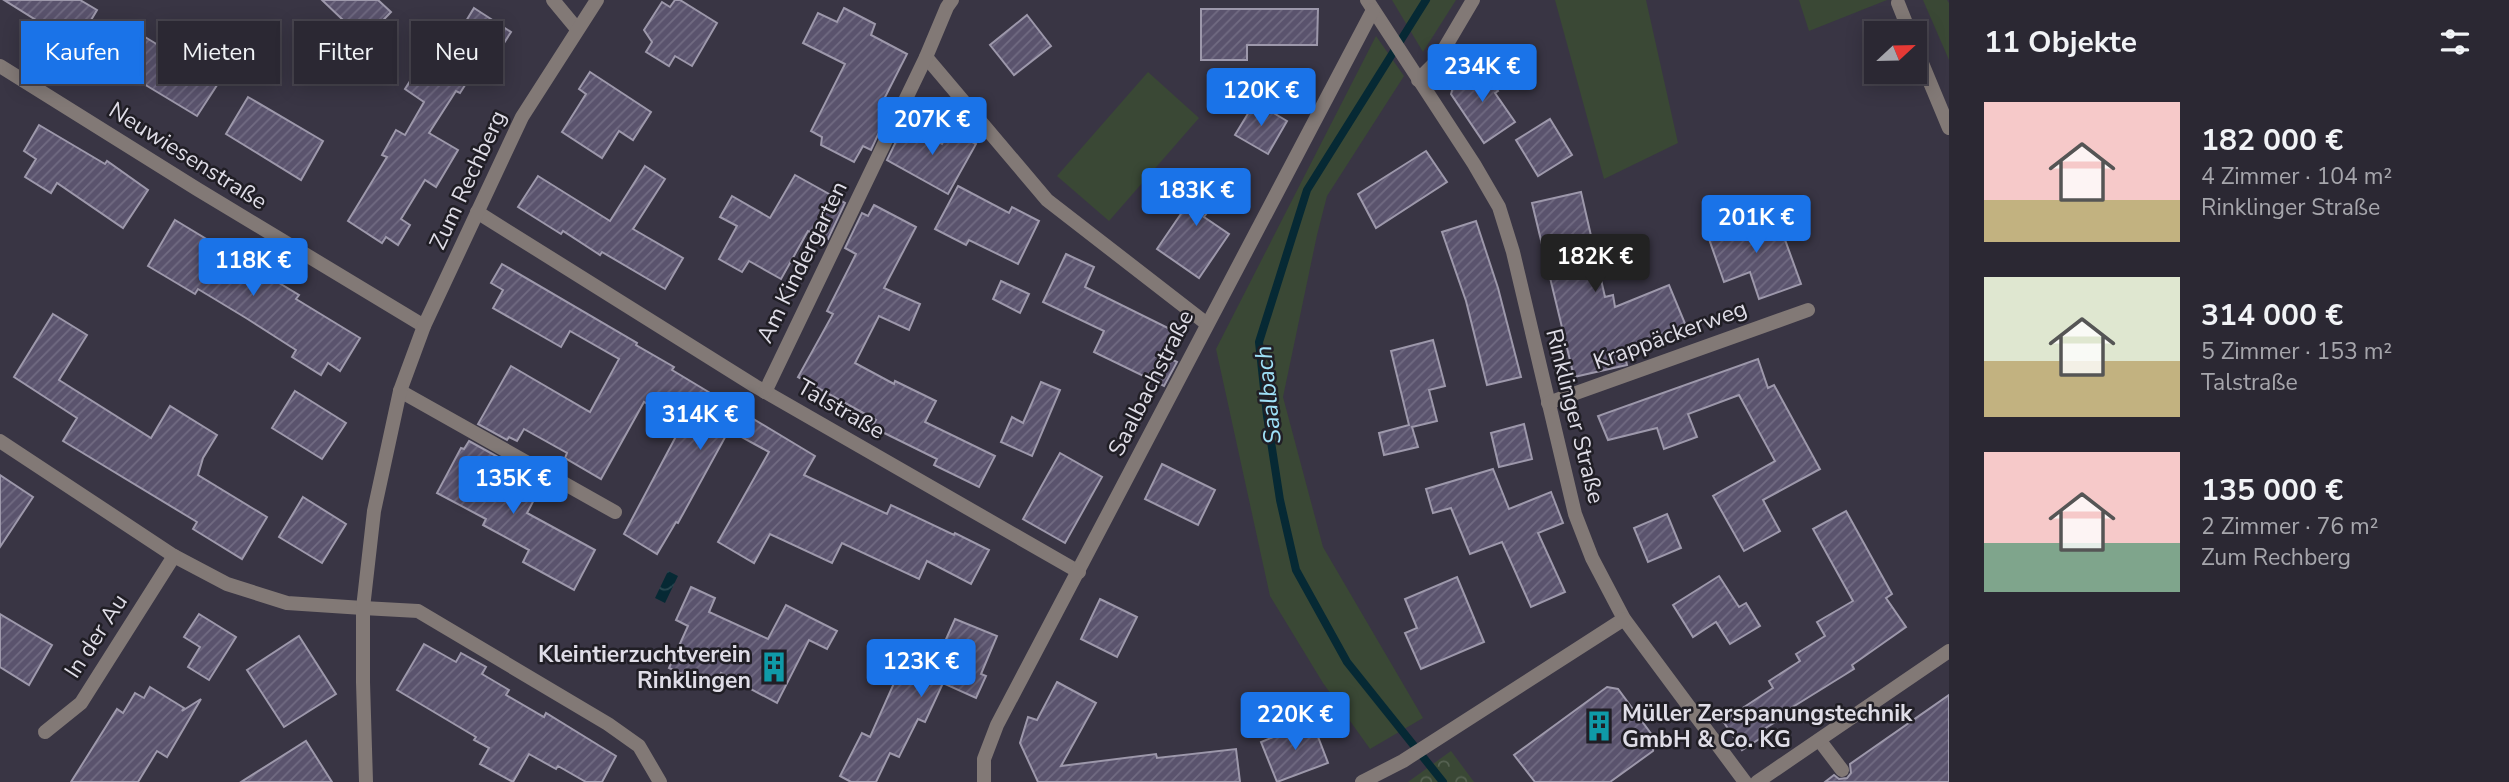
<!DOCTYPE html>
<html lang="de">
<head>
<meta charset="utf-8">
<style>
  :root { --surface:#2b2833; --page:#37343f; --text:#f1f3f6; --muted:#a6a6ac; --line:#47444e; --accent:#1a73e8 }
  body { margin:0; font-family:"Nunito Sans",sans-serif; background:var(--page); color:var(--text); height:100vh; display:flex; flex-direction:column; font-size:26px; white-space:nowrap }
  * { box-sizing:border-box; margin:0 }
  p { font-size:23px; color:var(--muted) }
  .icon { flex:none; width:38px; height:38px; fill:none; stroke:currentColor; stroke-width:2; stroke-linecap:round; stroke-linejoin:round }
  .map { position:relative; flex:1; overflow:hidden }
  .panel { display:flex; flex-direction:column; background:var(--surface); width:560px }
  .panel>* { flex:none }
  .banner { position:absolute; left:21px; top:21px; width:665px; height:63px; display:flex; gap:14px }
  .needle { width:46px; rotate:68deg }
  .buttons { position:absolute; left:1864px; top:21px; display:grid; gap:14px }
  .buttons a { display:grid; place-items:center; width:63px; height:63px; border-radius:0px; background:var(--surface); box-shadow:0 4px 18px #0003,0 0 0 2px var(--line); font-size:35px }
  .price { position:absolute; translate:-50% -60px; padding:0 16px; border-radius:7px; background:var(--accent); color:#fff; font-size:23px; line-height:46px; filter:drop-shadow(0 2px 4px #0008) }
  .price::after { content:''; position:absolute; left:50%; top:42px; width:21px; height:16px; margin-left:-10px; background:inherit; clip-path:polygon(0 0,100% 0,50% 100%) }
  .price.selected { background:#222; color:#fff }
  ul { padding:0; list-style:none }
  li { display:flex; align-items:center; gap:21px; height:175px; padding:0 35px }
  li span { display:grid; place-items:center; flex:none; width:196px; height:140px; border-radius:0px; color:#555 }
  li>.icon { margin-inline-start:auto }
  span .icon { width:84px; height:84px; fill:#fffc; stroke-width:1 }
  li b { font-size:30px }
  h2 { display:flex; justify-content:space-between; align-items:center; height:84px; padding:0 35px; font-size:30px }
  .pill { padding:0 24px; border-radius:0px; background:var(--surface); box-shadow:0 4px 18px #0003,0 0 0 2px var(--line); font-size:24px; line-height:63px }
  .pill.selected { background:var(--accent); color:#fff }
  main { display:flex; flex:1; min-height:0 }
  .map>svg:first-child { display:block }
</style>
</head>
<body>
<main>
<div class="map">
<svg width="1949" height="782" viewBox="0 0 1949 782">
  <defs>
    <pattern id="forest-crowns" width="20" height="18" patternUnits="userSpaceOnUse" patternTransform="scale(1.75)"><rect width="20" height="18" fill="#3a4835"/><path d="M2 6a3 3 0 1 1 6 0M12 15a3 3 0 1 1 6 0" fill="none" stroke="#566252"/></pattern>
    <pattern id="water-waves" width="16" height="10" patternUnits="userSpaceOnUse" patternTransform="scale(1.75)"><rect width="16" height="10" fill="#062934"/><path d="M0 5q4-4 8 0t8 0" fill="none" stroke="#2a4851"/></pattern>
    <pattern id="building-hatch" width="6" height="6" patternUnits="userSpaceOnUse" patternTransform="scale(1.75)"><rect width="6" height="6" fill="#5a536d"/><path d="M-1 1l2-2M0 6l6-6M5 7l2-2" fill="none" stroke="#716b82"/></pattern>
  </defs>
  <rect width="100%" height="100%" fill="#393544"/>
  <!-- green -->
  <g fill="#3a4835">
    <polygon points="1392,0 1456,0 1423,52"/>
    <polygon points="1555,0 1646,0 1678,143 1604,179"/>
    <polygon points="1799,0 1887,0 1809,31"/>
    <polygon points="1923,0 1947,0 1949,3 1949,60"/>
    <polygon points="1376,36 1404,76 1327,196 1317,235 1283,397 1323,547 1423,718 1370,749 1323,683 1270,596 1216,349"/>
    <polygon points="1148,72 1199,118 1109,221 1057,176"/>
  </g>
  <!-- forest -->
  <polygon fill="url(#forest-crowns)" points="1451,751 1474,782 1408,782"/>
  <!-- water -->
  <polygon fill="url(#water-waves)" points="668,571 678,576 665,603 655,598"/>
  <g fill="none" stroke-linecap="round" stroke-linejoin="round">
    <!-- stream -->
    <polyline stroke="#062934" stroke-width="8" points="1426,0 1307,190 1259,342 1267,416 1280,500 1296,570 1347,662 1443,782"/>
  </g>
  <!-- building -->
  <g fill="url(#building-hatch)" stroke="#9d98ab" stroke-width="2">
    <polygon points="4,0 80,0 97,10 76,45"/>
    <polygon points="322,0 378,0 391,12 364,40"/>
    <polygon points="675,0 680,0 717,23 692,66 675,56 669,66 646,52 652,42 644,30 662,2 670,7"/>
    <polygon points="474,8 511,32 497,54 493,51 479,74 474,71 460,93 456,91 429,133 458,150 436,187 425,180 401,219 410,225 398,245 386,237 382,243 348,221 387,157 382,155 396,130 405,135 424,102 405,89 419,67 423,70 437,47 442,50 455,28 460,31"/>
    <polygon points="844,8 875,24 871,35 907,54 879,109 888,113 871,150 863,146 854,162 821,145 822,137 811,131 845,64 803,43 818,13 837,22"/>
    <polygon points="1201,9 1318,9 1317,45 1247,45 1247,60 1201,60"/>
    <polygon points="1027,15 1051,46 1014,75 990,45"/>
    <polygon points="140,34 219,82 197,116 119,69"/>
    <polygon points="1481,64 1498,91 1495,93 1515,122 1484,143 1451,94 1454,84"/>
    <polygon points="590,72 651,112 633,140 619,131 602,158 562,132 586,94 579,89"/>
    <polygon points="248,97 323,141 301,180 226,134"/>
    <polygon points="1255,102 1287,121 1268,154 1235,135"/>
    <polygon points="1550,119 1572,155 1538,176 1516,140"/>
    <polygon points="905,123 942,144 950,130 976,144 948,194 887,160"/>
    <polygon points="39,125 105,164 107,161 148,190 123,228 57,183 51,193 25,177 36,159 24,151"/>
    <polygon points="1426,151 1447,182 1376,228 1358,194"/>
    <polygon points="645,166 665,179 633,229 683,258 665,289 602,252 600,255 563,231 561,234 518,207 538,176 610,221"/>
    <polygon points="1200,170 1225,187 1204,217 1229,234 1199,278 1157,249 1187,205 1179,199"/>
    <polygon points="795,175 845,203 828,239 808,231 781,279 749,261 742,272 719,259 737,226 720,217 732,196 770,218"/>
    <polygon points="958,186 1009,213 1012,207 1039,221 1018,264 969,240 966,245 935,229"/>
    <polygon points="1581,192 1605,297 1613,295 1615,307 1669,285 1686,326 1624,352 1627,365 1574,377 1532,203"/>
    <polygon points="874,205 916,227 884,288 920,304 909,330 879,316 855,363 894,384 895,381 936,401 925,422 995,456 979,487 934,465 937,459 872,427 876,420 798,377 833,314 827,311 856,254 845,248 862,213 868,216"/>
    <polygon points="1775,212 1801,284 1759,299 1750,272 1724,282 1708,236"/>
    <polygon points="175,220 299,295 296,299 360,338 340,371 328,363 321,375 292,357 296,350 246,318 198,289 195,294 148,266"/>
    <polygon points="1476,221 1498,288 1521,377 1487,385 1466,301 1442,232"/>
    <polygon points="1066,254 1094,267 1085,287 1174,331 1163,355 1177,362 1164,386 1094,352 1104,331 1043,302"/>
    <polygon points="502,264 637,343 636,345 674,367 672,370 815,456 804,475 887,514 891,505 954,535 955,533 989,550 971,584 927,561 919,579 842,543 832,563 770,534 754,563 718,542 769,452 729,430 678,523 676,522 657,554 624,534 682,425 644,402 601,479 565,458 567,453 524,429 517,441 509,437 507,440 478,424 511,366 590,412 619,359 570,331 561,347 493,308 503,290 491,283"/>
    <polygon points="1001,281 1029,294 1020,313 993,299"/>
    <polygon points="53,314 87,335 59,380 151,438 170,406 217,435 203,458 198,475 267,517 242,559 193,529 197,522 63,441 77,418 14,377"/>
    <polygon points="1433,340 1445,386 1429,390 1437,421 1412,427 1418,447 1384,455 1379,433 1409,425 1391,351"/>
    <polygon points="1758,359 1768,388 1774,385 1820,469 1763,500 1780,531 1744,551 1713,496 1775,461 1739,395 1688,414 1697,437 1664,449 1657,428 1608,440 1598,416"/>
    <polygon points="1041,382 1060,390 1032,456 1001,442 1012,417 1023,423"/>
    <polygon points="295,391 346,423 322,459 272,428"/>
    <polygon points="1524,424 1532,459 1499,467 1491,433"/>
    <polygon points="469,441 498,457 490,474 535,498 527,513 595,550 574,590 523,562 529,550 483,525 486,519 437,493 461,448 464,449"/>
    <polygon points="1060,453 1102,477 1065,543 1023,519"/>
    <polygon points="1162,464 1215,490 1198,525 1145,499"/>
    <polygon points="1493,469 1509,509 1551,492 1563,523 1538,533 1565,592 1531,607 1502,542 1470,554 1451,508 1433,513 1426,489"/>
    <polygon points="0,475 33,497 0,547"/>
    <polygon points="303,497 346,524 322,563 279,537"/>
    <polygon points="1846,511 1892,594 1886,598 1906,627 1852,665 1854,669 1775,718 1777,721 1764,729 1767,734 1742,750 1723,721 1773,688 1769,681 1800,661 1796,654 1825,636 1817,622 1853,601 1813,529"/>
    <polygon points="1667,514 1681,548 1648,562 1634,528"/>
    <polygon points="1719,576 1739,607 1746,603 1760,626 1730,644 1716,622 1693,637 1673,605"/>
    <polygon points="1457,577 1484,642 1421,669 1405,633 1417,628 1405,599"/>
    <polygon points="691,587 715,598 709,612 768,639 786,605 837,631 827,649 809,640 777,703 721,673 714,688 669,668 688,626 676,620"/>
    <polygon points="1100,599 1137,617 1117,657 1081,639"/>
    <polygon points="0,614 52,645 29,685 0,667"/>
    <polygon points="199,614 236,637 209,680 188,667 200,647 184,637"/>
    <polygon points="955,619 997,636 981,674 986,676 976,698 943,683 925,722 918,719 899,757 890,753 876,782 851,782 840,776 862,733 870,737 903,663 927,673 936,653 939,655"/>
    <polygon points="299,636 336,694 284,727 247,670"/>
    <polygon points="424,644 456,662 461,653 486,667 482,674 509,690 506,695 544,717 546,713 616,756 602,782 586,782 558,766 556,769 529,754 513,782 480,764 489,748 474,740 476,737 397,690"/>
    <polygon points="1057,682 1096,703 1061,766 1156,754 1157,758 1236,749 1240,782 1038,782 1020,743 1028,717 1037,720"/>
    <polygon points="150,687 184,708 182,711 201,699 167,757 157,751 138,782 71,782 117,709 123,713 135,693 144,698"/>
    <polygon points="1607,687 1618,689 1655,739 1653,751 1610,782 1535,782 1514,755"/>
    <polygon points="1949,695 1949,782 1825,782 1834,775 1839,779 1847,778 1851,773 1850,764"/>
    <polygon points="1312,721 1328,763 1277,782 1261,742"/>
    <polygon points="306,741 332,782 241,782"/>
  </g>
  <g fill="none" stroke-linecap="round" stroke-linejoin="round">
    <!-- service -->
    <g stroke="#827976" stroke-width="14">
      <polyline points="1898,3 1910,33"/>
      <polyline points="1914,44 1949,128"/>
      <polyline points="363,608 418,611 608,724 639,746 660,782"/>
      <polyline points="1820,741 1842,770"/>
    </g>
    <!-- minor -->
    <g stroke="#827976" stroke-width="14">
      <polyline points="553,0 577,29"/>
      <polyline points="1367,0 1474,164 1499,207 1513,252 1575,514 1592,558 1624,619 1745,782"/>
      <polyline points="926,57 1047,200 1207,324"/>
      <polyline points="0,66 197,189 424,326"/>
      <polyline points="1418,80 1437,61 1473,0"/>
      <polyline points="477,212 755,386 1079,572"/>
      <polyline points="400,391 615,512"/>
      <polyline points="765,392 926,57 947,7 952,0"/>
      <polyline points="1548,403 1808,310"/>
      <polyline points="0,441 174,556 227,584 287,603 363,608"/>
      <polyline points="45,732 81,703 174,556"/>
      <polyline points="366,782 363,682 363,608 374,511 400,391 424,326 522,117 597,0"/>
      <polyline points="984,782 984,759 997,725 1373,10"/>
      <polyline points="1362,782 1403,761 1624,619"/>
      <polyline points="1757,782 1949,651"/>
    </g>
  </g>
  <!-- icons -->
  <defs>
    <g id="building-bare" transform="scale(2.415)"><path d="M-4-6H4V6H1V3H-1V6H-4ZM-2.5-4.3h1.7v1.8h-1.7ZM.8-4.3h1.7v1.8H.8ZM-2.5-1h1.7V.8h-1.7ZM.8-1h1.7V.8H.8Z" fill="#0f9aa8" stroke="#201e25" stroke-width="2.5" paint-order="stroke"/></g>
  </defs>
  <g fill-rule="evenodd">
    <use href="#building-bare" x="774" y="667"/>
    <use href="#building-bare" x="1599" y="726"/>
  </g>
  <g text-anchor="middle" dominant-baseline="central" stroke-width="5" stroke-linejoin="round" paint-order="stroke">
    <!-- street labels -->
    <g font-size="23" fill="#dfdde7" stroke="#201e25">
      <text transform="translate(188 156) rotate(32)">Neuwiesenstraße</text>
      <text transform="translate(468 180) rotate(-65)">Zum Rechberg</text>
      <text transform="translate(802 262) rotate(-64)">Am Kindergarten</text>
      <text transform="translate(1670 335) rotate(-20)">Krappäckerweg</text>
      <text transform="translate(1151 383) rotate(-63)">Saalbachstraße</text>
      <text transform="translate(841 409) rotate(30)">Talstraße</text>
      <text transform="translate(1575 416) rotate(76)">Rinklinger Straße</text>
      <text transform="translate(96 636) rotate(-57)">In der Au</text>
    </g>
    <!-- poi labels -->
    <g font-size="23" font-weight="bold" fill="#dfdde7" stroke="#201e25" text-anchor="end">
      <text x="751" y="654">Kleintierzuchtverein<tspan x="751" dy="26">Rinklingen</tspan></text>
      <text x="1622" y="713" text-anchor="start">Müller Zerspanungstechnik<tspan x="1622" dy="26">GmbH &amp; Co. KG</tspan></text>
    </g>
    <!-- water labels -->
    <g font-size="24" font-style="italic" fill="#9ee0f7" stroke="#201e25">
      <text transform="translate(1268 395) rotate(-96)">Saalbach</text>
    </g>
  </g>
</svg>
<div class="buttons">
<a><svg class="needle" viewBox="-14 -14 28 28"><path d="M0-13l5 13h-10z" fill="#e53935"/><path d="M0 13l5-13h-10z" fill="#a6a6ac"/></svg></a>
</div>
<b class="price" style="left:1482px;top:104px">234K €</b>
<b class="price" style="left:1261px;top:128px">120K €</b>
<b class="price" style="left:932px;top:157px">207K €</b>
<b class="price" style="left:1196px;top:228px">183K €</b>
<b class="price" style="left:1756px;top:255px">201K €</b>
<b class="price selected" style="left:1595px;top:294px">182K €</b>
<b class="price" style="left:253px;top:298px">118K €</b>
<b class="price" style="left:700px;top:452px">314K €</b>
<b class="price" style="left:513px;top:516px">135K €</b>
<b class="price" style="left:921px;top:699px">123K €</b>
<b class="price" style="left:1295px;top:752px">220K €</b>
<div class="banner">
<a class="pill selected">Kaufen</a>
<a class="pill">Mieten</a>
<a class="pill">Filter</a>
<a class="pill">Neu</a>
</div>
</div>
<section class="panel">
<h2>11 Objekte<svg class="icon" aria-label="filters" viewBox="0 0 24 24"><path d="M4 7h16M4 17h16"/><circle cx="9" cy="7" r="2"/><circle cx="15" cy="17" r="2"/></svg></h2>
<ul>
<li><span style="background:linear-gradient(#f6c9c9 70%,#c2b280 0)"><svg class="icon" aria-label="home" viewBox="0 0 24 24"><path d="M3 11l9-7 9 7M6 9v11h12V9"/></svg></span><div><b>182 000 €</b><p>4 Zimmer · 104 m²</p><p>Rinklinger Straße</p></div></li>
<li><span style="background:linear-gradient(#dfe7d0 60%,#c2b280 0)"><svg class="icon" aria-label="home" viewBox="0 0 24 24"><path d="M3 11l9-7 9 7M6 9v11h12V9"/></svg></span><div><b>314 000 €</b><p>5 Zimmer · 153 m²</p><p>Talstraße</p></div></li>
<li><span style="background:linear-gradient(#f6c9c9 65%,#7fa58c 0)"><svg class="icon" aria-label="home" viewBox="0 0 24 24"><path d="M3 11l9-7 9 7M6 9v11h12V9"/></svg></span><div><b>135 000 €</b><p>2 Zimmer · 76 m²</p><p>Zum Rechberg</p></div></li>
</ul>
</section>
</main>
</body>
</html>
